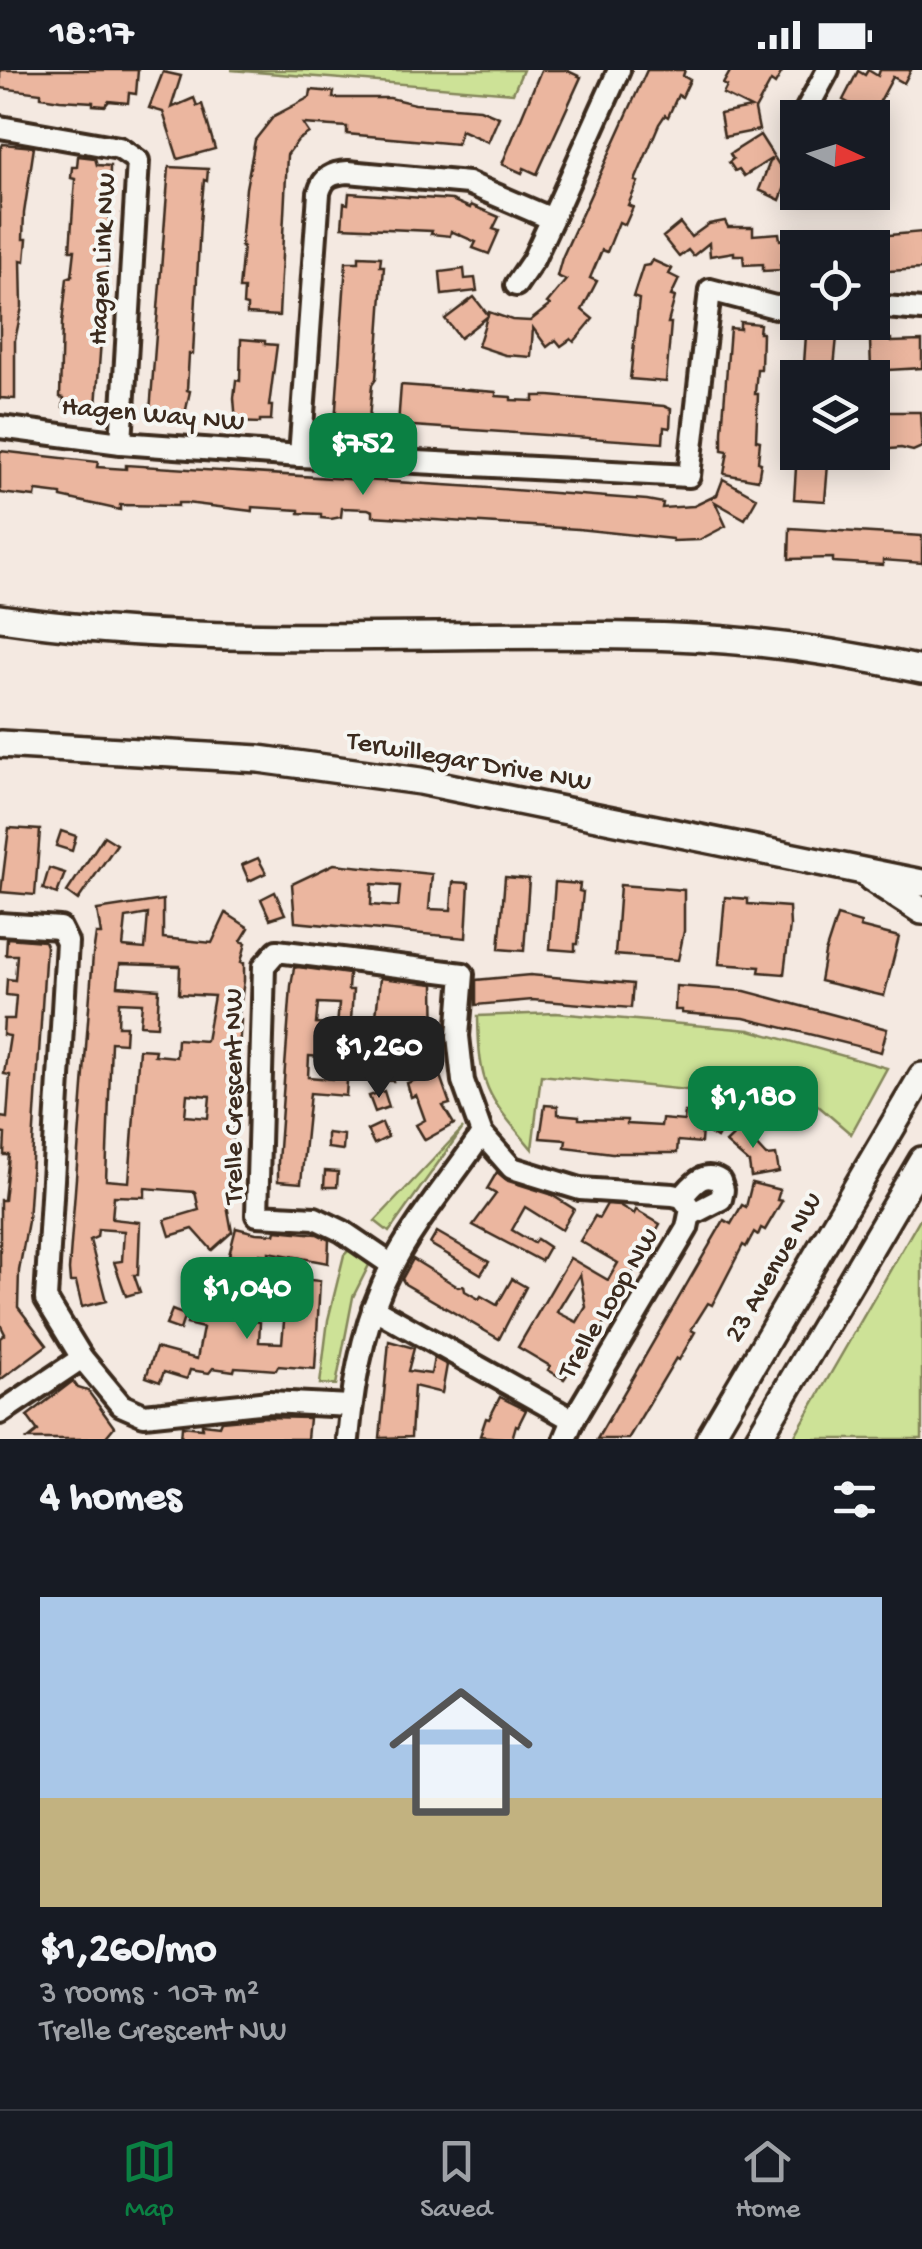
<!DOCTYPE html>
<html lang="en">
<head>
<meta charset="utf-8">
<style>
  :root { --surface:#171b24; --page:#242831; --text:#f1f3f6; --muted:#9ea1a6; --line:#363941; --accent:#0b8043 }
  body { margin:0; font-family:"Gochi Hand",sans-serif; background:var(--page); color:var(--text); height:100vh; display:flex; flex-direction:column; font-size:38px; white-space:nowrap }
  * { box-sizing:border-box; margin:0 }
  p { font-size:32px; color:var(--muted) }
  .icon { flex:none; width:55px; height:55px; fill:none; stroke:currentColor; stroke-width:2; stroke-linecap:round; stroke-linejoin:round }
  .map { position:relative; height:1369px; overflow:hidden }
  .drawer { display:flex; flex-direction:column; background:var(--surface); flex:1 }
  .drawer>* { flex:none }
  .needle { width:65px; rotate:94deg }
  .buttons { position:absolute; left:780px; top:30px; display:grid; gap:20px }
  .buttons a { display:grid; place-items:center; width:110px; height:110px; border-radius:0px; background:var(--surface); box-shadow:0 5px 25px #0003; font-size:50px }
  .price { position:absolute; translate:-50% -85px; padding:0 22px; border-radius:20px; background:var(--accent); color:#fff; font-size:32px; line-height:65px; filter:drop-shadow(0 2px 5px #0008) }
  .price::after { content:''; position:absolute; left:50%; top:60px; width:30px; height:22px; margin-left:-15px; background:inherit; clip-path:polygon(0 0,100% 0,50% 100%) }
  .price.on { background:#222; color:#fff }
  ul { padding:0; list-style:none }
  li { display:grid; align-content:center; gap:20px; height:530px; padding:0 40px }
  li span { display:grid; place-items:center; height:310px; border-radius:0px; color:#555 }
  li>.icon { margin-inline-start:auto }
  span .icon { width:180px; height:180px; fill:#fffc; stroke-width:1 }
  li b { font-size:42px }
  h2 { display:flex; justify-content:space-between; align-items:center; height:120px; padding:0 40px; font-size:42px }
  .status { display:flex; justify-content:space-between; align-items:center; height:70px; padding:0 50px; background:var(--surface); direction:ltr }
  .status svg { height:28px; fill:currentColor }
  .dock { display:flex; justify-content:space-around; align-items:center; height:140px; border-top:2px solid var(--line); background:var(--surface); font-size:28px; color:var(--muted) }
  .dock a { display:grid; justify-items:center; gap:5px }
  .dock .on { color:var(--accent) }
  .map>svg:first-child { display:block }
</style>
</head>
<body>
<div class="status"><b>18:17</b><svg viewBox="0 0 49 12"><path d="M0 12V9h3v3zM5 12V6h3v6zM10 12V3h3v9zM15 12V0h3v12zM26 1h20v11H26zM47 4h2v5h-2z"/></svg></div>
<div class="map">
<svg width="922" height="1369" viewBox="0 0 922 1369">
  <rect width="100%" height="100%" fill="#f4e9e1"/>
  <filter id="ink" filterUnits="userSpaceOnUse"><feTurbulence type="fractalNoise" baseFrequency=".01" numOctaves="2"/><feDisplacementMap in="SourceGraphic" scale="20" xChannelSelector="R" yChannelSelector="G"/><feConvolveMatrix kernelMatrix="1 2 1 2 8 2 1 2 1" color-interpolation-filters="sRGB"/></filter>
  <g filter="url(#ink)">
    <!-- green -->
    <g fill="#cde297" stroke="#84865a" stroke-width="2.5">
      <polygon points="231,0 523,0 513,23"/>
      <path d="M556,943l194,17 137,38 -36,66 -36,-31 -274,-28 -9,74c-45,-53 -53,-61 -54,-133z"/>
      <polygon points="463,1058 389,1162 375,1151"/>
      <polygon points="922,1145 922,1369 793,1369"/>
      <polygon points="349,1180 369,1195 353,1227 336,1315 320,1314 328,1250 344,1185"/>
    </g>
    <!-- building -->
    <g fill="#ebb69f" stroke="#3b2a1e" stroke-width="2.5" fill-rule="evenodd">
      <polygon points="0,0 138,0 136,24 129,23 128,33 109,31 105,36 93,35 93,32 60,30 41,27 41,23 0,18"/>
      <polygon points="541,0 566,0 581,7 537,104 524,98 522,103 502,94"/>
      <polygon points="647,0 685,0 683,6 690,10 682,27 678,25 668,47 665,45 659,54 635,111 638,112 628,135 633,137 625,155 619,152 607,182 602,180 590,208 597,211 582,240 593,249 574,272 571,269 561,276 556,270 547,277 533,258 531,287 505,285 478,276 487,247 460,268 445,249 474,227 488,245 489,242 512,250 530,251 550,235 547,233 566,210 557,206 562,188"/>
      <polygon points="731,0 783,0 775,14 771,11 755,40 759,60 724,67 720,44 751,38 723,24 727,16 723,14"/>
      <polygon points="868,0 878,6 880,0 911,0 904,13 893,7 879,33 878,37 884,40 880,48 860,48 848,41 852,35 843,30 858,1 865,5"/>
      <polygon points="163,2 181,6 171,38 194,28 197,36 202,34 215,79 178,89 163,42 149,38"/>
      <polygon points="311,20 334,22 333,28 390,28 415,34 480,39 499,47 488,72 461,60 457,74 347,64 347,57 303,54 309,63 298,70 287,85 279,246 247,244 247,236 243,235 244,219 239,219 243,176 241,176 246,118 255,70 274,46 310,27"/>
      <polygon points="760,65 788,109 780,130 759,120 771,89 744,106 739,99 735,101 729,92 733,89 730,84"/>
      <polygon points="3,74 34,77 24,143 23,169 27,169 25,191 21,190 22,237 15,270 15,329 0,328 0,80"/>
      <polygon points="78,86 95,88 97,95 110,96 109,166 96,336 82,334 81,339 63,337 64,328 60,327 62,253 67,208 72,206 75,180 70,180 75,109 71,108 72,97 77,97"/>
      <polygon points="169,97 208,99 207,111 204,110 200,152 193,284 189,284 187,320 190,321 184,349 162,347 163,343 150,342"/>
      <polygon points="349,123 452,130 470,138 471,135 499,147 493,159 499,161 489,184 473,178 476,172 451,161 450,166 431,164 432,161 342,157 344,133 348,134"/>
      <polygon points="725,151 728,157 753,157 753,165 779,163 780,170 798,169 798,194 780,195 781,200 763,201 763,194 744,195 743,185 734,185 734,182 710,186 709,173 693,186 688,180 679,187 663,167 680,153 691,167 709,154"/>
      <polygon points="922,162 922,199 872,202 872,178 867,178 867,167"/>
      <polygon points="359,186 381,187 380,196 384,196 376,309 372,315 368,361 347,359 347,354 335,353 346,192 359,192"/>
      <polygon points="652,190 672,199 669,204 679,209 671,226 675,227 668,253 671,253 666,312 630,309 639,229 633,227 643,196 649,195"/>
      <polygon points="464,199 465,209 475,208 477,221 442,225 440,202"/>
      <polygon points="740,252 760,254 759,263 762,263 761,299 757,299 755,324 758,324 756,370 760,371 758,392 761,393 758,410 724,404 728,381 722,380 722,362 730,258 740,259"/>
      <polygon points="806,265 837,267 833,308 803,308"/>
      <polygon points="241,269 265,271 265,274 277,275 269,336 272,336 271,350 260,350 260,353 236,352 234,328 236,310 240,311"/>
      <polygon points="891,269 891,272 922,271 922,298 871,301 870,270"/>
      <polygon points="401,315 496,322 496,326 511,327 511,330 534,331 534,326 549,326 664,336 671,339 670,358 664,357 663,373 398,355"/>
      <polygon points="875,342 920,342 922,377 913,381 901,378 879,380 872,376"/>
      <polygon points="0,381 98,392 97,397 126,399 126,395 475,417 647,430 663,433 662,438 694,436 717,425 723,409 757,428 745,449 715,432 726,456 699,470 673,471 672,469 578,459 373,446 373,441 368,439 342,438 341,447 331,449 321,448 321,444 299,443 299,440 252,437 252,441 186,433 178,433 178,436 120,435 120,440 61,427 61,424 36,421 35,427 0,423"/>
      <polygon points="797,382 829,382 825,431 794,429"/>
      <polygon points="790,458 922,466 922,493 883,490 883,495 833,492 833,488 789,489"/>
      <polygon points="9,758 40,760 35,825 1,822"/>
      <polygon points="61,761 76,766 72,781 56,776"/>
      <polygon points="104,766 117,774 78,830 67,822"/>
      <polygon points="258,788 266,803 249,811 242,795"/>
      <path d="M334,794l98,10 -3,35 22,1 2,-28 16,1 -3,55 -171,-16 -3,-38zM372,814l28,2 -2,21 -27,-2z"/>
      <polygon points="49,798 65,803 57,824 43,819"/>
      <polygon points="505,807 529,809 524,881 499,879"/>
      <polygon points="555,812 580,814 579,821 583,822 578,874 575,874 575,881 550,879"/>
      <polygon points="620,815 684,820 684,861 678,890 615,885"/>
      <polygon points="275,822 285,844 270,849 261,829"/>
      <polygon points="725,827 748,829 748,834 789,837 790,856 784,904 759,902 760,897 719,894"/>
      <path d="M163,830v38l49,5 14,-30 23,15 -8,13 5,2 -5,19 3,1v18l-6,39h3l-12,174h-4l7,38 -20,18 -19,-21 -23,7 -5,-16 34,-10 -4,-18 -50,-4v9l-31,-1 -2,23 28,3 -2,53h-4l6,17 -14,4 -12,-34 8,-1 2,-30 -26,-2 -1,8 -7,3 16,61 -24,6 -6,-25h-6l-1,-12 24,-315 3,-21h5l-4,-24zM148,844l-3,35 -22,-2 3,-29zM120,894l60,2 -1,28 35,2 -8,45 -29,-2 -1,18 -22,-2 1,-5 -16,-1 -10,133 -23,-2 5,-138 14,1 1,-17h-8l1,-24 23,1 -2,22 17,1 2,-37 -41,-3zM187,1024l23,2 -2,22 -23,-2z"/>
      <polygon points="837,846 861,853 860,857 899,867 884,926 820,911 825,883"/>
      <polygon points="7,868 44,871 46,876 28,1151 19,1201 18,1237 47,1275 0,1310 0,1268 5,1264 0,1254 0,1130 4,1130 9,1085 4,1085 5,1064 0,1063 0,1047 7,1048 10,1005 4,1004 10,966 3,965 4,949 14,949 16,926 6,925 7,909 15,910 17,885 6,885"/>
      <path d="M298,897l51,7 -1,16h5l-7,106 -36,-3 -9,90 -23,-2v-19l13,-176 3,-18zM318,933l21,1 -2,22 -21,-2zM309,986l24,2 -1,21 -24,-2z"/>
      <polygon points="530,905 633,914 631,938 532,930 476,935 476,910"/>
      <polygon points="380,908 434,914 435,975 440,1006 450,1034 443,1036 454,1054 425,1070 416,1055 425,1050 416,1025 411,1027 407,1013 416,1010 412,984 387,988 393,1011 376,1010 373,999 378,997 374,965"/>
      <polygon points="676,916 745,921 887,959 881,982 744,948 682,943 682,940 675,940"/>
      <polygon points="384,1021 389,1037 375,1042 369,1026"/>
      <polygon points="723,1033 734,1039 717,1068 702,1059 701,1073 678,1071 677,1083 612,1083 565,1077 566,1070 540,1068 545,1035 558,1036 558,1044 579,1046 579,1049 627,1050 627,1054 661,1056 662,1049 684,1051 685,1042 716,1042"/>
      <polygon points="752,1048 760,1057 755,1062 760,1067 754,1073 766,1086 776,1085 779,1102 751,1107 749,1093 726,1073"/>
      <polygon points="382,1053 388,1067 374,1074 367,1060"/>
      <polygon points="327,1063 344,1065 343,1080 327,1078"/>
      <polygon points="325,1101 338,1102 337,1117 324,1117"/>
      <polygon points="497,1102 508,1111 550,1124 574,1139 562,1160 525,1137 512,1160 534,1173 537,1169 549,1177 541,1191 473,1155 496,1124 487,1119"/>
      <polygon points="752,1113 780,1120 777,1130 782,1131 765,1160 761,1158 758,1165 754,1162 746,1177 743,1175 712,1235 708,1233 691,1260 695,1262 679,1290 676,1288 628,1369 597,1369 724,1150 731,1154 742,1135 746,1137"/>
      <path d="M607,1134l12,1 15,9 2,-4 24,14 -62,110 -8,7 -26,38 -16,-9 2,-4 -32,-19 52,-89 38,22 10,-17 -38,-22 15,-25 4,2zM580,1204l6,33 -9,15 -20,-10z"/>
      <polygon points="236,1158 256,1163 275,1164 276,1160 317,1164 329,1170 328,1193 269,1182 269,1185 260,1184 258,1192 229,1185"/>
      <polygon points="437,1162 489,1192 481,1204 430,1174"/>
      <polygon points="413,1189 458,1217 464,1216 465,1221 479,1229 481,1226 497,1235 512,1209 526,1217 499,1269 405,1214 402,1209"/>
      <polygon points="198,1198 211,1205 204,1218 191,1211"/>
      <polygon points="254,1205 268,1206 267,1220 253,1219"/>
      <polygon points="292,1208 320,1211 315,1299 278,1296 276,1300 235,1297 234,1301 213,1298 209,1303 190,1300 187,1309 164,1302 160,1312 146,1307 156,1278 197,1289 203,1258 187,1254 190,1240 260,1252 259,1272 282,1273 285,1241 304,1242 305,1220 292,1219"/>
      <polygon points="172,1240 185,1245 180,1260 166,1255"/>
      <polygon points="389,1271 414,1278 408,1301 431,1304 434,1288 447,1295 442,1323 414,1316 411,1367 380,1368"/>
      <polygon points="73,1311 78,1318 88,1321 114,1357 104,1369 28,1369 38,1361 27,1346"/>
      <polygon points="500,1327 526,1340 518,1356 516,1355 512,1369 480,1366 486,1348 489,1349"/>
      <polygon points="264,1347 309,1348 307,1369 181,1369 182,1356 202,1358 202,1354 219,1356 221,1351"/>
    </g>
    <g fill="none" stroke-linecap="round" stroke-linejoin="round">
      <!-- minor casing -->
      <g stroke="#3b2a1e" stroke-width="28">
        <g id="minor">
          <path d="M619,0l-67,149 -84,-36 -120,-11c-16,1 -25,5 -29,21l-19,263 389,20 21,-186 65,17 23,-1"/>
          <polyline points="802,48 828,0"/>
          <polyline points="0,57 119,78 138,91 121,373"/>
          <polyline points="516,215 533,190 552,149"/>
          <polyline points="872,236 922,240"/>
          <polyline points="0,357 121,373 300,386"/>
          <polyline points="0,854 60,858 67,872 46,1229 82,1288 121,1335 144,1345 269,1332 351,1336"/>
          <path d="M682,1127c11,-12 21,-27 38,-16l3,9 -2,9 -29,15"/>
          <polyline points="373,1238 573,1350 687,1158 691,1139 682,1127 673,1125 580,1119 512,1098 482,1064 463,1011 458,966 463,904 277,881 264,896 257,1145 315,1148 342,1161 392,1195"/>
          <polyline points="0,1343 82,1288"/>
          <path d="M348,1369c5,-57 16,-120 43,-171 22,-44 63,-92 91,-134"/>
          <polyline points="565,1369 573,1350"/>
        </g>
      </g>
      <!-- major casing -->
      <g stroke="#3b2a1e" stroke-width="32">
        <g id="major">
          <path d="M0,548c224,33 449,11 674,19 84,3 166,15 248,33"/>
          <polyline points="0,674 259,689 420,711 922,813"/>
          <polyline points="871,808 922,841"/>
          <polyline points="709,1369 922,1006"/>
          <polyline points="758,1369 922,1090"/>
        </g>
      </g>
      <!-- minor -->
      <use href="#minor" stroke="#f6f6f2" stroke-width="20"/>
      <!-- major -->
      <use href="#major" stroke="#f6f6f2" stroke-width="25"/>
    </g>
  </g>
  <g text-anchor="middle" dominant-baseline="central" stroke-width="8" stroke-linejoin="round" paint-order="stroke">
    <!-- street labels -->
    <g font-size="28" fill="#3b2a1e" stroke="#f6f6f2">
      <text transform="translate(104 189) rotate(-87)">Hagen Link NW</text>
      <text transform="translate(153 346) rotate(5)">Hagen Way NW</text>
      <text transform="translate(469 693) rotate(10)">Terwillegar Drive NW</text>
      <text transform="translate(235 1026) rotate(-90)">Trelle Crescent NW</text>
      <text transform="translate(775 1198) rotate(-60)">23 Avenue NW</text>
      <text transform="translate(610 1234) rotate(-59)">Trelle Loop NW</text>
    </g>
  </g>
</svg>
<div class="buttons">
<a><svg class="needle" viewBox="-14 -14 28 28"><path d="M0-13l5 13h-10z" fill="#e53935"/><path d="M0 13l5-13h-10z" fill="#9ea1a6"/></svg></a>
<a><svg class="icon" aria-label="locate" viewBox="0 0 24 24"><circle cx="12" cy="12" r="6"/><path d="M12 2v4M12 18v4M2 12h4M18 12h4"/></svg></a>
<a><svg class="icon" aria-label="layers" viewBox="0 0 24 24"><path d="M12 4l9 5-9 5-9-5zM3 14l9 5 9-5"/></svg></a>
</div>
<b class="price" style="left:363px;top:428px">$752</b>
<b class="price on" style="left:379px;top:1031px">$1,260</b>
<b class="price" style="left:753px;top:1081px">$1,180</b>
<b class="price" style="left:247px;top:1272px">$1,040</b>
</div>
<section class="drawer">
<h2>4 homes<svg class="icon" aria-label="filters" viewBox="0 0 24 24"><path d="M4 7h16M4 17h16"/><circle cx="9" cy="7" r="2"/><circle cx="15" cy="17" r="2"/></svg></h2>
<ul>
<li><span style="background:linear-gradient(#a9c7e8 65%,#c2b280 0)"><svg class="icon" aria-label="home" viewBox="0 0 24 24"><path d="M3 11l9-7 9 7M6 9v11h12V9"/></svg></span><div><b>$1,260/mo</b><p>3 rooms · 107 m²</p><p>Trelle Crescent NW</p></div></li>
</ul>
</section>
<nav class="dock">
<a class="on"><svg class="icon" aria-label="map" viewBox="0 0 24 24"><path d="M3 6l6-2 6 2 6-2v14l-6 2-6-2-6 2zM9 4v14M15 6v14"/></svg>Map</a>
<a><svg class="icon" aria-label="saved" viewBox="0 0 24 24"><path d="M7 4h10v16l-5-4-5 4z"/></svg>Saved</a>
<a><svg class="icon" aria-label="home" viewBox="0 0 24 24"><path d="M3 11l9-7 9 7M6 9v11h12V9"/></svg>Home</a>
</nav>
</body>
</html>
